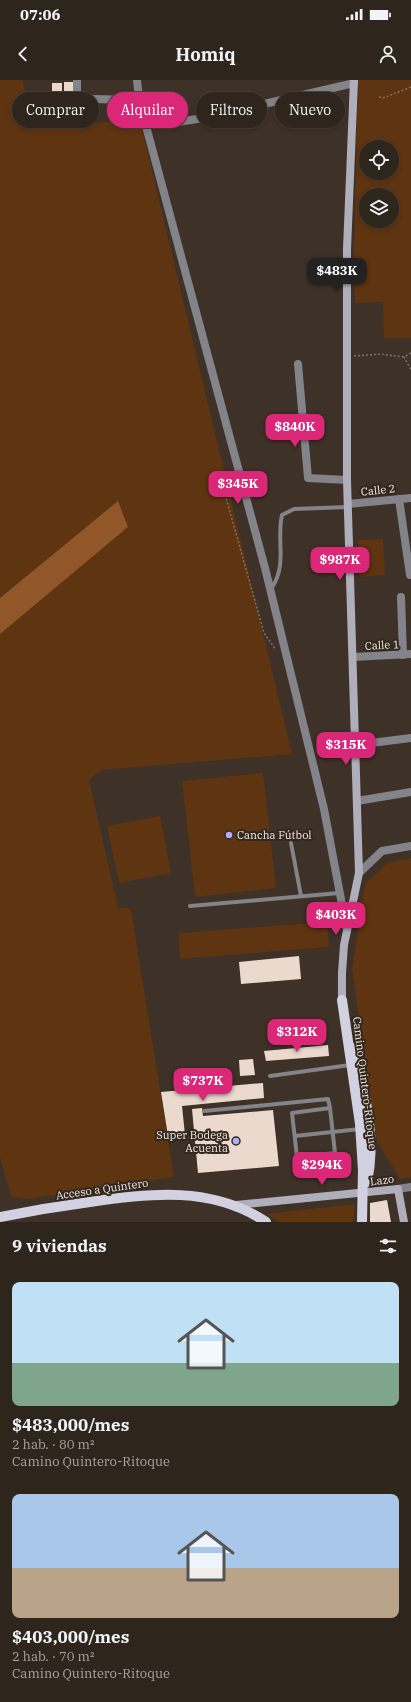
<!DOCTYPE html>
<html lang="es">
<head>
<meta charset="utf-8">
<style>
  :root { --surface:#2e251d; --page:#362d26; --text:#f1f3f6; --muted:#a7a5a4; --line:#49423b; --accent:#db2777 }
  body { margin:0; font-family:"IBM Plex Serif",serif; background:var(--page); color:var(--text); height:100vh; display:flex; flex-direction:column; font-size:15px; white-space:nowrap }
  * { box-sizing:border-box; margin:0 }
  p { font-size:13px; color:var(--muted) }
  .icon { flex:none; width:22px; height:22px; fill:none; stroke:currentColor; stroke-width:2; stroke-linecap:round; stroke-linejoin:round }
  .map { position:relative; height:1142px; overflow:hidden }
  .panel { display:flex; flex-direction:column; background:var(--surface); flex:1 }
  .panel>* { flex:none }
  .banner { position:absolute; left:12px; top:12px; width:387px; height:36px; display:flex; gap:8px }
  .tools { position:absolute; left:359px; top:60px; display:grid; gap:8px }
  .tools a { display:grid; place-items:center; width:40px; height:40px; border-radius:50%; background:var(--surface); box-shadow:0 2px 6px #0003,0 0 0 1px var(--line); font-size:20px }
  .price { position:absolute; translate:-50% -34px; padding:0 9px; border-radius:8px; background:var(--accent); color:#fff; font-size:13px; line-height:26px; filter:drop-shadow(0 1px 2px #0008) }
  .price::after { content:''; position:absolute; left:50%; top:24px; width:12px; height:9px; margin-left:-6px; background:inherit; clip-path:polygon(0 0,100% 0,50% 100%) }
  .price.active { background:#222; color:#fff }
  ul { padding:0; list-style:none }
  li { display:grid; align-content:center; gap:8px; height:212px; padding:0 12px }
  li span { display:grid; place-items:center; height:124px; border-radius:8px; color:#555 }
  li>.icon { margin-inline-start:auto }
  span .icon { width:72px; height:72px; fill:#fffc; stroke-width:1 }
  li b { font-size:17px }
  h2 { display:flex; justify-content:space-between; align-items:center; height:48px; padding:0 12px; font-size:17px }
  .tag { padding:0 14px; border-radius:18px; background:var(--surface); box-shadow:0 2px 6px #0003,0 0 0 1px var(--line); font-size:14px; line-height:36px }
  .tag.active { background:var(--accent); color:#fff }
  .status { display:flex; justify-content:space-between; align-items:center; height:28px; padding:0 20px; background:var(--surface); direction:ltr }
  .status svg { height:11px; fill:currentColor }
  header { display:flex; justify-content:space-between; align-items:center; height:52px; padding:0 12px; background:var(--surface); font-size:18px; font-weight:800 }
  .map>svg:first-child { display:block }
</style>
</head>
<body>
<div class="status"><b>07:06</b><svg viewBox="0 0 49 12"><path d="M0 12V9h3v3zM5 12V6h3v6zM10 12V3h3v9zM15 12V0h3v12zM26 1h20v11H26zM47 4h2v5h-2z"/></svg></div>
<header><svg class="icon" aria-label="back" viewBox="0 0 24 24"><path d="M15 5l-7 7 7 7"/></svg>Homiq<svg class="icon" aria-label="person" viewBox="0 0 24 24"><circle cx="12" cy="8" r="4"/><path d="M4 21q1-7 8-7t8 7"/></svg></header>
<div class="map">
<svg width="411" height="1142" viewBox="0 0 411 1142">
  <rect width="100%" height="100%" fill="#3e3127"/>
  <!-- green -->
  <g fill="#5e3411" fill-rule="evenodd">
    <polygon points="0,0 23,0 29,44 140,41 292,674 102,690 89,700 118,827 131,829 174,1097 28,1119 11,1116 0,1077 0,554 128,447 117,422 0,518"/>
    <path d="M358,0h53v258h-27l-1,-36 -28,1 -1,-50zM366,67h26v26h-26zM366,115h26v26h-26z"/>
    <polygon points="383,459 385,495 360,497 358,460"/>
    <polygon points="263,693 276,808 195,817 182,701"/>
    <polygon points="160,736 171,793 119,803 107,746"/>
    <polygon points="411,778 411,1097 400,1099 377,1061 352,890 365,804 387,783"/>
    <polygon points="327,842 329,867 180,879 178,853"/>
    <polygon points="355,1124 353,1142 280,1142 266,1134"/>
  </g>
  <!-- forest -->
  <polygon fill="#925728" points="118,421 128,447 0,554 0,518"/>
  <!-- building -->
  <g fill="#ebd9ce">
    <polygon points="64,2 74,2 73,16 64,16"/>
    <rect x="52" y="3" width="10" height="13"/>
    <polygon points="81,27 93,27 92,38 80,37"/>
    <polygon points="299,876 301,899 241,904 239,882"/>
    <polygon points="328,965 329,976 266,981 264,971"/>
    <polygon points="253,979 255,995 240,996 239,980"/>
    <polygon points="263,1003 264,1018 182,1026 185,1055 168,1056 161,1012"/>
    <polygon points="202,1028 203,1036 273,1030 279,1086 198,1093 192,1029"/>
    <polygon points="387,1120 391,1142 370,1142 370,1123"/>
  </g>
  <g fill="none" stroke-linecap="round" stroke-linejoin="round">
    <!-- path -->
    <g stroke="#7e736a" stroke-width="1.5" stroke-dasharray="2 2" stroke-linecap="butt">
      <polyline points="379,17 383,18 411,7"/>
      <polyline points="411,273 404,277 411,290"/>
      <polyline points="354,276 381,274 404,277"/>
      <polyline points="224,411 264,553 276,570"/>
    </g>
    <!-- service -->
    <g stroke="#83838a" stroke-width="4">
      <path d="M271,509c17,-24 5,-48 11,-74l12,-6 54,-2"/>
      <polyline points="291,763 301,816"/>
      <polyline points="190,826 339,813"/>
      <polyline points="270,996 350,985"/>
      <polygon points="330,1028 335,1073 297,1077 292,1033"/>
      <polyline points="204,1031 328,1019 330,1028"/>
      <polyline points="295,1056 360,1049"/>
    </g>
    <!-- minor -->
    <g stroke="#83838a" stroke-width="8">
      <polyline points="77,0 77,19"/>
      <polyline points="137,0 139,20 265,488 324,729 347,851"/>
      <polyline points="43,18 139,20"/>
      <polyline points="177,42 257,30 264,24 354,3"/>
      <polyline points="298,284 308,398 347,400"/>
      <polyline points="399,419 410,495"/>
      <polyline points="348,424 411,418"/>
      <polyline points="401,517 403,575"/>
      <polyline points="353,577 411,574"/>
      <polyline points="355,665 411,658"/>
      <polyline points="357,721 411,712"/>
      <polyline points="359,793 382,771 411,766"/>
      <polyline points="398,1109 411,1107"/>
    </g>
    <!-- secondary -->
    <g stroke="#afafbb" stroke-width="8">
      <polyline points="342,920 342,893 344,865 359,793 347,400 347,169 354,0"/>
      <polyline points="236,1125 398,1109 404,1142"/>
    </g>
    <!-- primary -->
    <g stroke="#d2d1e1" stroke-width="10">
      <polyline points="342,920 360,1044 363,1090 362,1142"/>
      <path d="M354,968c10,42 23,90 13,134"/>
      <path d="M0,1137c30,-6 60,-11 90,-15 60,-9 123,-16 176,20"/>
    </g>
  </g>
  <!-- markers -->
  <g fill="#b2adfa" stroke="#33271e" stroke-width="1.5">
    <circle cx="229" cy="755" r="4"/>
    <circle cx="236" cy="1061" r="4"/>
  </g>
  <g text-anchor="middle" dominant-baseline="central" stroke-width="4" stroke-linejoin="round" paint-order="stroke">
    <!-- street labels -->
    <g font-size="11" fill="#f1e9e3" stroke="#33271e">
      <text transform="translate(378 410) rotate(-6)">Calle 2</text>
      <text transform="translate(382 565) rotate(-3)">Calle 1</text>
      <text transform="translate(365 1003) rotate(83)">Camino Quintero-Ritoque</text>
      <text transform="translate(382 1100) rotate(-7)">Lazo</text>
      <text transform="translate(102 1109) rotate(-8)">Acceso a Quintero</text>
    </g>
    <!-- poi labels -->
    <g font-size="11" fill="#f1e9e3" stroke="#33271e" text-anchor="start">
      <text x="237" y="755">Cancha Fútbol</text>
      <text x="228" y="1055" text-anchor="end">Super Bodega<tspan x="228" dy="13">Acuenta</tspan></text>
    </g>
  </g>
</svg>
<div class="tools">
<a><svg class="icon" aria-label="locate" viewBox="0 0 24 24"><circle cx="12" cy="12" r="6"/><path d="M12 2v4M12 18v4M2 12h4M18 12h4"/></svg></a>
<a><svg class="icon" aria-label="layers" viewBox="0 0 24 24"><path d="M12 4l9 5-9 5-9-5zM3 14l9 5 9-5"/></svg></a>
</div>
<b class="price active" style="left:337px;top:212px">$483K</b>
<b class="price" style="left:295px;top:368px">$840K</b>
<b class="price" style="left:238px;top:425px">$345K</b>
<b class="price" style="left:340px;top:501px">$987K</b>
<b class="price" style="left:346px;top:686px">$315K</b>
<b class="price" style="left:336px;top:856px">$403K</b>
<b class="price" style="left:297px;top:973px">$312K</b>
<b class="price" style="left:203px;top:1022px">$737K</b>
<b class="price" style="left:322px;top:1106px">$294K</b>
<div class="banner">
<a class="tag">Comprar</a>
<a class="tag active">Alquilar</a>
<a class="tag">Filtros</a>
<a class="tag">Nuevo</a>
</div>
</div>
<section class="panel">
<h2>9 viviendas<svg class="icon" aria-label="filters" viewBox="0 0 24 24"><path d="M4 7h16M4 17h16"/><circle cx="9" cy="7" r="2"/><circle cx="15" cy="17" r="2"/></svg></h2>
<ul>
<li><span style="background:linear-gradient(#bfe0f5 65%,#7fa58c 0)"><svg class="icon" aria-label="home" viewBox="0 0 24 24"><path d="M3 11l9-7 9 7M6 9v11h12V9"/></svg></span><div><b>$483,000/mes</b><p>2 hab. · 80 m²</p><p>Camino Quintero-Ritoque</p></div></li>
<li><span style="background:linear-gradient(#a9c7e8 60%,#b9a48a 0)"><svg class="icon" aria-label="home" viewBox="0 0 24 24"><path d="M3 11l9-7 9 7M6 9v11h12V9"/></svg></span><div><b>$403,000/mes</b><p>2 hab. · 70 m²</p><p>Camino Quintero-Ritoque</p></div></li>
</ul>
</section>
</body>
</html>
